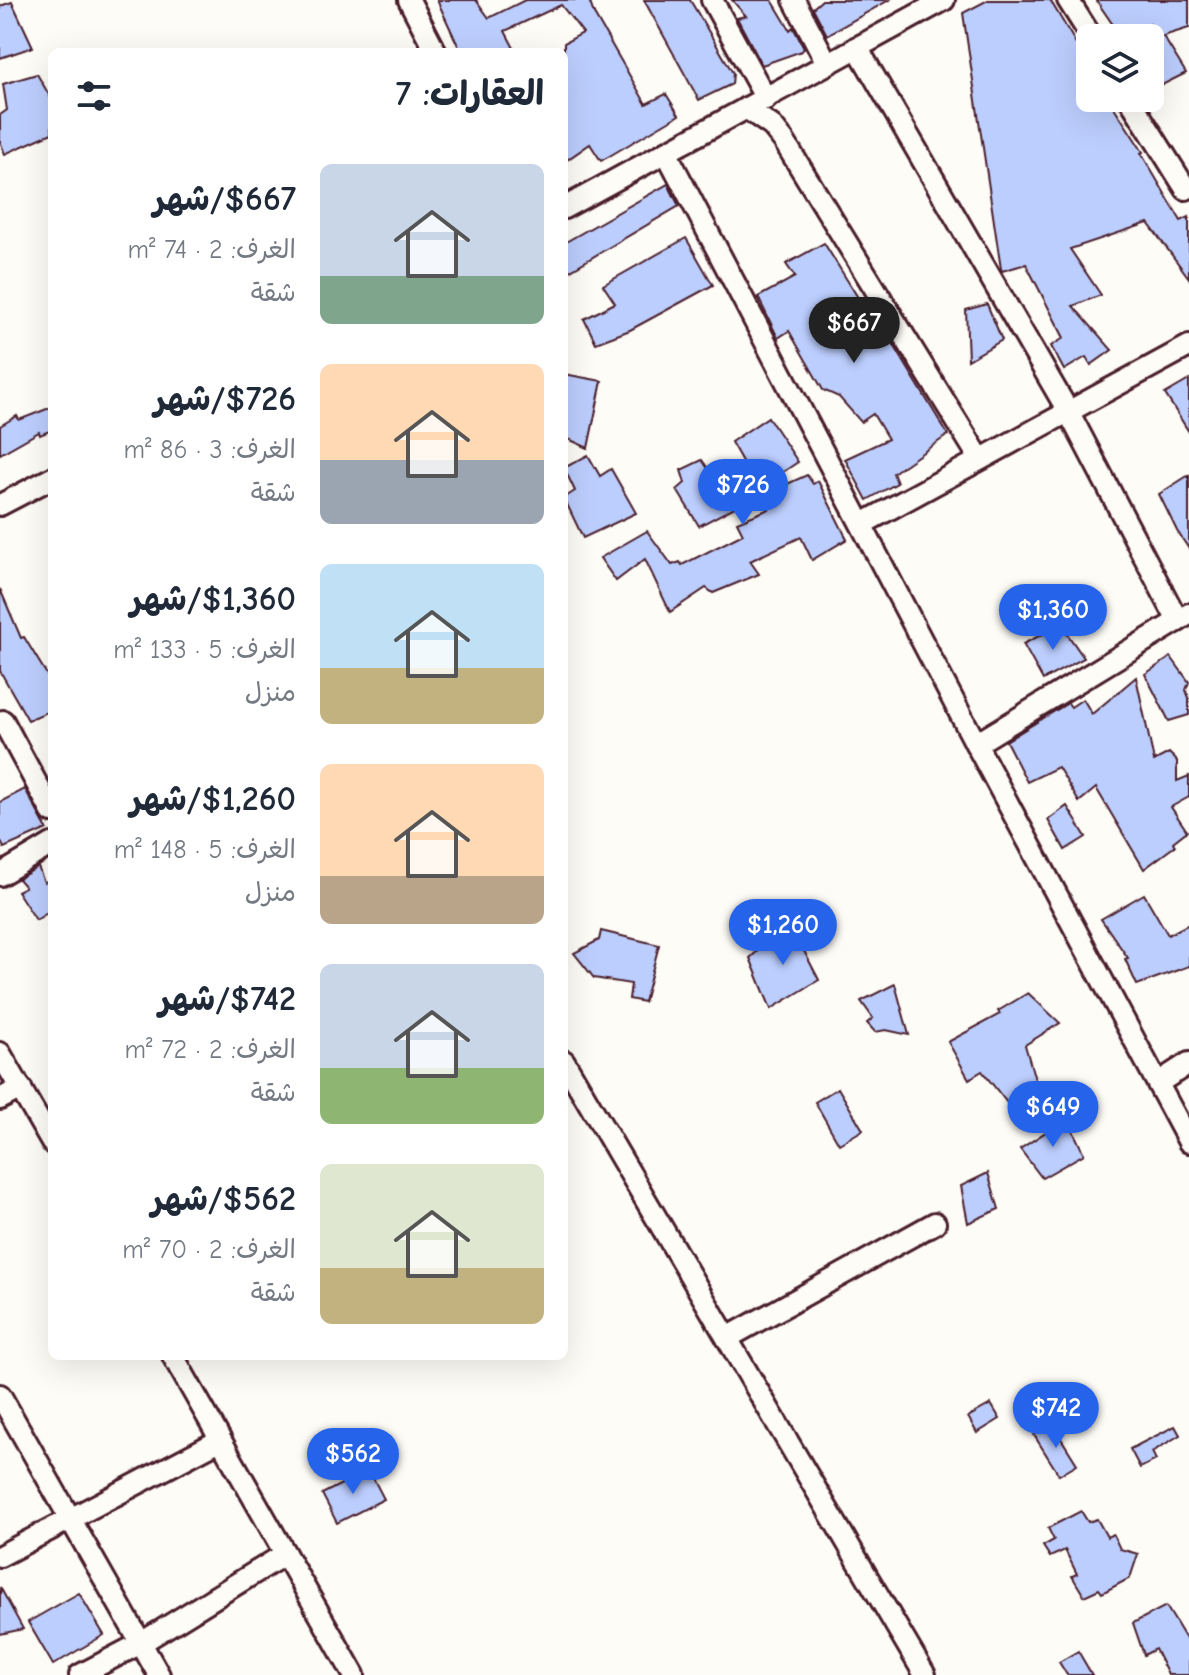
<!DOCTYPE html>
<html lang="ar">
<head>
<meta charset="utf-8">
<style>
  :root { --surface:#fff; --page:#f6f6f7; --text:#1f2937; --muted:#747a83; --accent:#2563eb }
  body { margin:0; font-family:"Comic Neue","Playpen Sans Arabic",sans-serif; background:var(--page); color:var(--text); direction:rtl; height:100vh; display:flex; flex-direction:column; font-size:30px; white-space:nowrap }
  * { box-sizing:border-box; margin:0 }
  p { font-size:26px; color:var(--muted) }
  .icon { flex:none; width:44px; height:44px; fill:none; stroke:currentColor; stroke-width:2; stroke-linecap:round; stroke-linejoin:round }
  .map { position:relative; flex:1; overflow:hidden; direction:ltr }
  .details { position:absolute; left:48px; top:48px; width:520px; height:1312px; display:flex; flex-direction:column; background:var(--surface); border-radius:12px; box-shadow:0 8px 32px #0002; direction:rtl }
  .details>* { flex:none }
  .tools { position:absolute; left:1076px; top:24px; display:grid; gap:16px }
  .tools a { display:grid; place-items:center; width:88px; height:88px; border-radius:12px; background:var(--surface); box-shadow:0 8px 32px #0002; font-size:40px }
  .price { position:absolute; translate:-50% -68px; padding:0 18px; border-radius:28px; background:var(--accent); color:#fff; font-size:26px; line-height:52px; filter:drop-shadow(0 2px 4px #0008) }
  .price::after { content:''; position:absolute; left:50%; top:48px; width:24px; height:18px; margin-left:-12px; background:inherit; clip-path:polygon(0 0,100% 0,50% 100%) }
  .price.current { background:#222; color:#fff }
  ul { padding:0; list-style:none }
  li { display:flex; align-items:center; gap:24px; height:200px; padding:0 24px }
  li span { display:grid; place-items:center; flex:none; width:224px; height:160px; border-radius:12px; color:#555 }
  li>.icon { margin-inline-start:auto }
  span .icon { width:96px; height:96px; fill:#fffc; stroke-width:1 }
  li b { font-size:34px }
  h2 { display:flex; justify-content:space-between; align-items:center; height:96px; padding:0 24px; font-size:34px }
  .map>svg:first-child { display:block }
</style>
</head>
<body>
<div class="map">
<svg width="1189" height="1675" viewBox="0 0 1189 1675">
  <rect width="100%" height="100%" fill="#fdfcf7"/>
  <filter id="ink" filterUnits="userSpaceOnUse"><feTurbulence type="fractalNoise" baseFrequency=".0125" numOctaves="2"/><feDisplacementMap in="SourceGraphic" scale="16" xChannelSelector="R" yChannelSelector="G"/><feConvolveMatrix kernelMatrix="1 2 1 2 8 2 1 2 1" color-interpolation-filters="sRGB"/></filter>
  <g filter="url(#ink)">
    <!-- building -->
    <g fill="#bccefe" stroke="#4a1f2b" stroke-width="2">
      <polygon points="437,0 476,0 489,18 525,0 589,0 594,14 646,104 666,94 679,115 601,161 590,144 564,162 564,43 583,33 561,5 505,31 516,52 461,52"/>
      <polygon points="644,0 690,0 733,73 732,84 699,100"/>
      <polygon points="732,0 772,0 790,30 793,27 804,48 802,51 762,65 737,18 746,16"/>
      <polygon points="822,0 889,0 827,35 813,8"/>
      <polygon points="988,0 1050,0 1090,67 1090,98 1108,98 1143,152 1141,153 1181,221 1189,217 1189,278 1148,223 1070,249 1101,295 1073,306 1112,350 1091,365 1086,357 1064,370 1051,346 1064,338 1026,264 1002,271 1001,269 963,13"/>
      <polygon points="1096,0 1189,0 1189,28 1163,36 1186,73 1150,91 1150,24 1129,38 1123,30 1118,32"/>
      <polygon points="12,2 33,47 0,58 0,6"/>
      <polygon points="37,74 52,100 52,133 5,154 0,141 0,115 7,110 3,84"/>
      <polygon points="668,184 679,206 564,274 564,243"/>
      <polygon points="686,238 713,285 630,330 596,343 584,319 615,303 603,285"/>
      <polygon points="824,243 875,325 880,322 948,435 893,473 897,483 867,500 845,459 888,439 873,414 861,422 839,397 823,390 789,331 778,338 758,297 795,277 786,264"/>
      <polygon points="987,304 1002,340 968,360 966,310"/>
      <polygon points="564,374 602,381 588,448 564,437"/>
      <polygon points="1189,380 1189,432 1165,394"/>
      <polygon points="52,407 52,430 40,435 39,432 0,454 0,426 17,416 19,420"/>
      <polygon points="768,417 798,462 777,476 783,486 807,475 813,484 818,481 847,539 812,560 801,537 750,561 759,574 713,593 706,588 670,612 645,559 616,581 600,558 647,531 672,565 680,562 682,565 743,534 737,522 769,509 731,442"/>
      <polygon points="588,455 600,476 611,469 636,513 583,538 564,498 575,491 564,468"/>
      <polygon points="702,460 735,507 699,526 677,490 685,483 681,470"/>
      <polygon points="1189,475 1189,549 1177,531 1159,494"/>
      <polygon points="0,589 21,638 24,637 52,683 52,710 28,720 0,671"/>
      <polygon points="1061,625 1084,658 1043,680 1023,644"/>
      <polygon points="1171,657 1189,682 1186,690 1189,698 1189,715 1169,721 1145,674"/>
      <polygon points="1136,677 1154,761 1169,753 1177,761 1177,781 1189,776 1189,797 1171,807 1187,831 1173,842 1175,846 1144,869 1096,788 1079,802 1058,767 1027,782 1006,741 1068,703 1071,707 1083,699 1092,714"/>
      <polygon points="25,789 47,829 4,848 0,840 0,802"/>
      <polygon points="1067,806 1086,837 1065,850 1048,820"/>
      <polygon points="38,867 44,882 52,880 52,910 36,920 17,891 25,887 18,879"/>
      <polygon points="1144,894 1168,935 1189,924 1189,966 1137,985 1125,959 1128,958 1101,919"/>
      <polygon points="789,922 819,980 771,1009 750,958"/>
      <polygon points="601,931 659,945 644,1002 629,999 631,984 594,978 574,953 599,940"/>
      <polygon points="895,984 909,1035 886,1030 875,1032 867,1023 873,1018 861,1001"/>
      <polygon points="1028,993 1060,1023 1025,1045 1036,1083 1008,1104 982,1071 969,1079 948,1042 1000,1014 998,1011"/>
      <polygon points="838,1088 863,1130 839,1144 815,1102"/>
      <polygon points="1067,1118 1084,1154 1042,1178 1020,1149"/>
      <polygon points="988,1173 999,1209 968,1223 961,1186"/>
      <polygon points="991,1404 1000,1419 977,1433 968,1417"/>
      <polygon points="1052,1424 1077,1464 1059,1475 1034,1435"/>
      <polygon points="1175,1426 1180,1435 1152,1452 1156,1460 1140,1468 1130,1449"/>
      <polygon points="369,1470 384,1499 337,1523 322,1494"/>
      <polygon points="1081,1511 1088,1522 1097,1519 1107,1537 1113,1534 1120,1549 1138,1554 1130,1578 1102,1593 1099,1589 1084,1596 1072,1576 1077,1574 1065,1550 1050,1557 1043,1546 1054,1540 1048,1528"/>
      <polygon points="0,1587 23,1629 0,1634"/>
      <polygon points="79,1593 104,1635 53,1665 28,1622"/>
      <polygon points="1166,1606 1189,1644 1189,1675 1168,1675 1155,1649 1144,1655 1133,1623"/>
      <polygon points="1078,1651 1092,1675 1067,1675 1059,1662"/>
    </g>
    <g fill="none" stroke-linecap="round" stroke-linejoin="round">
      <!-- minor casing -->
      <g stroke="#4a1f2b" stroke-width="26">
        <g id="minor">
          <polyline points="409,0 436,52"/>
          <polyline points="712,0 766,99"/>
          <polyline points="794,0 827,63"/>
          <polyline points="1068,0 1092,38"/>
          <polyline points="857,47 1068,411 1178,621"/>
          <polyline points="1129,98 1186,189"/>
          <polyline points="746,108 772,126 784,141 980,459"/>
          <polyline points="666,152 976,744 1189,1142"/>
          <polyline points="564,208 944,0"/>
          <polyline points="0,505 52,478"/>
          <polyline points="862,524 1189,346"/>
          <polyline points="0,723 3,721 52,812"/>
          <polyline points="976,744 1189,614"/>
          <polyline points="0,875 52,844"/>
          <polyline points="0,1053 52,1143"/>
          <polyline points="564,1061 925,1675"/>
          <polyline points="1158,1083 1189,1063"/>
          <polyline points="0,1099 21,1088"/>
          <polyline points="727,1338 935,1223"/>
          <polyline points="173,1356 354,1675"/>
          <polyline points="0,1395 159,1675"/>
          <polyline points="0,1556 220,1440"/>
          <polyline points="80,1675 141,1643 285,1554"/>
        </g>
      </g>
      <!-- minor -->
      <use href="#minor" stroke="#fdfcf7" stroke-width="20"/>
    </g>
  </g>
</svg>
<div class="tools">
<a><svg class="icon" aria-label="layers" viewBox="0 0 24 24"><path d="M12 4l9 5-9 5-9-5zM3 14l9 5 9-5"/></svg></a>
</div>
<b class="price current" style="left:854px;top:365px">$667</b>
<b class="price" style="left:743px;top:527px">$726</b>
<b class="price" style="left:1053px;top:652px">$1,360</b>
<b class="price" style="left:783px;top:967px">$1,260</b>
<b class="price" style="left:1053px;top:1149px">$649</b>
<b class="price" style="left:1056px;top:1450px">$742</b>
<b class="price" style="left:353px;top:1496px">$562</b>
<section class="details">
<h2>العقارات: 7<svg class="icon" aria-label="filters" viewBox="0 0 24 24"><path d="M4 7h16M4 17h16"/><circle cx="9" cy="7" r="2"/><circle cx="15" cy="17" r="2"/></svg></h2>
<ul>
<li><span style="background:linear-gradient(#c9d6e8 70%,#7fa58c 0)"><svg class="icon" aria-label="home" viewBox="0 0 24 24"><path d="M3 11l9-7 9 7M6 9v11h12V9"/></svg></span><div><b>$667/شهر</b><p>الغرف: 2 · 74 m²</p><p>شقة</p></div></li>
<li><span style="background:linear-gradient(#ffd9b3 60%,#9aa5b1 0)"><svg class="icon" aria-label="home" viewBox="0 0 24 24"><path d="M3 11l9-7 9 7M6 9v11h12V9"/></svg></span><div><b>$726/شهر</b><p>الغرف: 3 · 86 m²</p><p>شقة</p></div></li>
<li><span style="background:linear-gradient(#bfe0f5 65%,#c2b280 0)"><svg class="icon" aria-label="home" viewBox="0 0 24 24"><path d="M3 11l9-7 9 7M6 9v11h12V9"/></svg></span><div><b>$1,360/شهر</b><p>الغرف: 5 · 133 m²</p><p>منزل</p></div></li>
<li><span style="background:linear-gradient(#ffd9b3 70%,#b9a48a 0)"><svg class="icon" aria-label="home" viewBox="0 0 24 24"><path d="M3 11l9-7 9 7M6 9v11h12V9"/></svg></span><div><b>$1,260/شهر</b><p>الغرف: 5 · 148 m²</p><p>منزل</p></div></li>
<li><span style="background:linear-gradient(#c9d6e8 65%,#8fb573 0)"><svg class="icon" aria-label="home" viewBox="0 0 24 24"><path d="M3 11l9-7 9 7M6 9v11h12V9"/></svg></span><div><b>$742/شهر</b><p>الغرف: 2 · 72 m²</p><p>شقة</p></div></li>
<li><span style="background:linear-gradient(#dfe7d0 65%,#c2b280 0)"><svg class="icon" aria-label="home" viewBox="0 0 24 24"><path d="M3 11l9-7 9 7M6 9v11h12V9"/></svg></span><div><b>$562/شهر</b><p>الغرف: 2 · 70 m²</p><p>شقة</p></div></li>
</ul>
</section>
</div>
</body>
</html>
